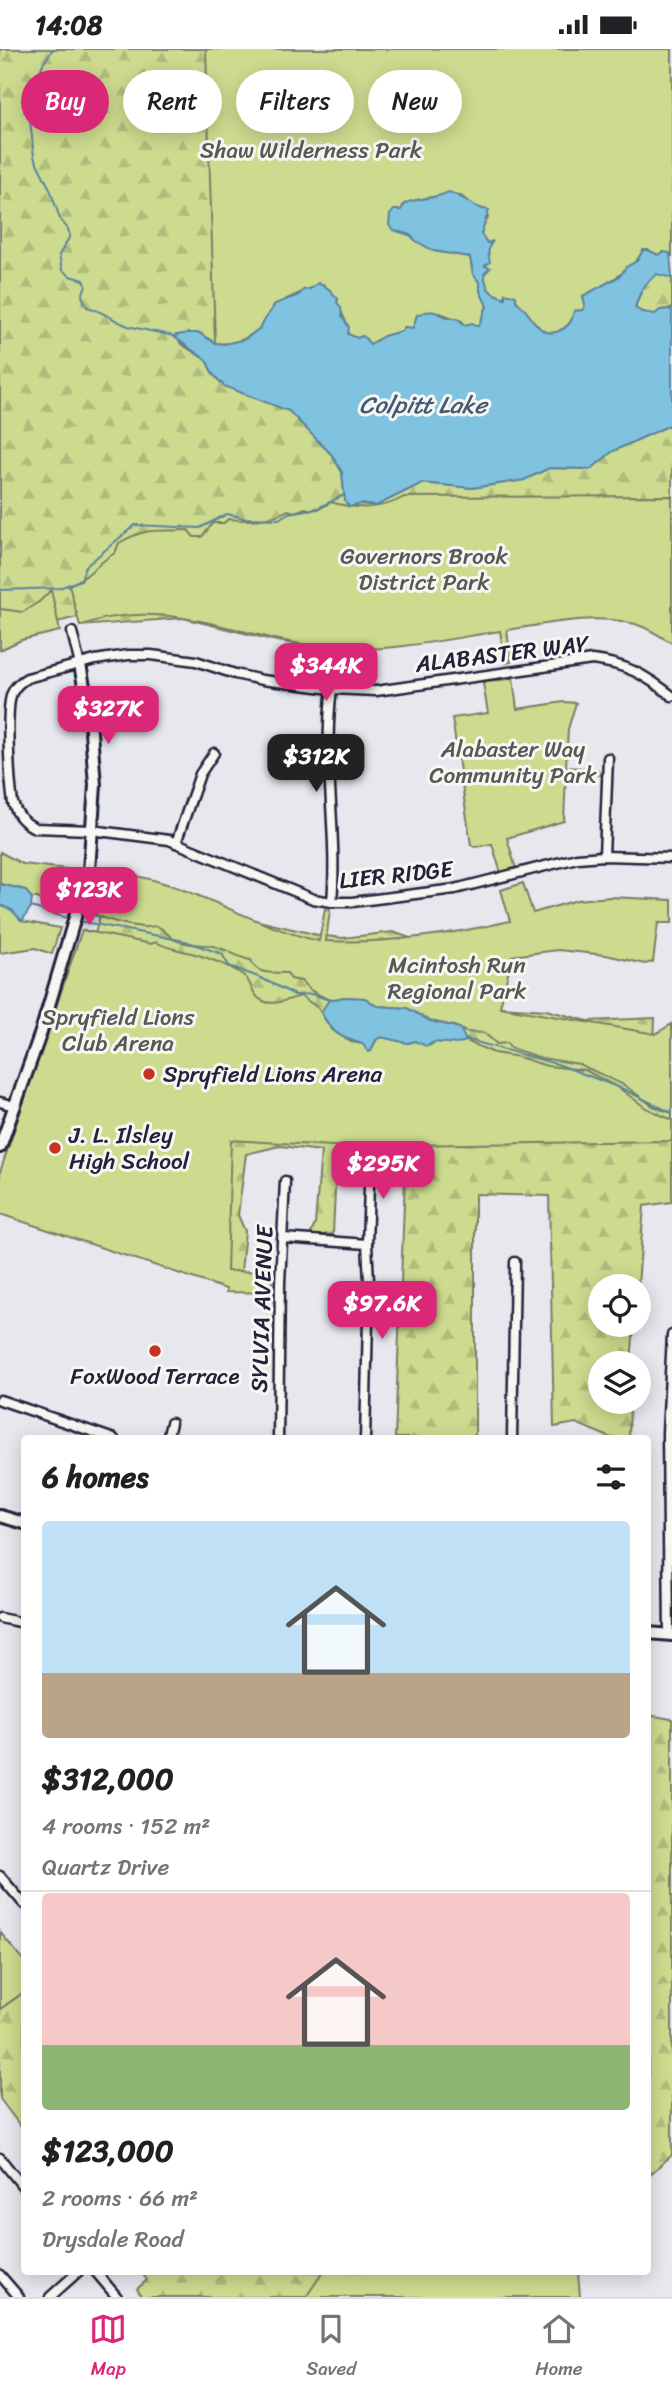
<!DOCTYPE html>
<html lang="en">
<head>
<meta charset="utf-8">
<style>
  :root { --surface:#fff; --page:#f6f6f6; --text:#202124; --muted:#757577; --line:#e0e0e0; --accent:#db2777 }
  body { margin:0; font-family:Sriracha,sans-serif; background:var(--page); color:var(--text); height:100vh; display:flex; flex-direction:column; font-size:26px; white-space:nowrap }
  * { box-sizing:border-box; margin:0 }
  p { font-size:23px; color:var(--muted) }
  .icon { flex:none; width:38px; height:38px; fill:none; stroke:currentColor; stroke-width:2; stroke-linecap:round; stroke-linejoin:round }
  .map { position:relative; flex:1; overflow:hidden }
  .drawer { position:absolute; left:21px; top:1386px; width:630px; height:840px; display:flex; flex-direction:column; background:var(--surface); border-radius:7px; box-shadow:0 4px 18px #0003 }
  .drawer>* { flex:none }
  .top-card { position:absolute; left:21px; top:21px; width:630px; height:63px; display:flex; gap:14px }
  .tools { position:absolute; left:588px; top:1225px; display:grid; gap:14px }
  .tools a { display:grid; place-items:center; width:63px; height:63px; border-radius:50%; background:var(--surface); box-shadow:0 4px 18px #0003; font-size:35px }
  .price { position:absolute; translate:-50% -60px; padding:0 16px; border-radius:14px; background:var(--accent); color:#fff; font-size:23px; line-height:46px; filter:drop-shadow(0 2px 4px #0008) }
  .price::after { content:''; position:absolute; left:50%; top:42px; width:21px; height:16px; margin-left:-10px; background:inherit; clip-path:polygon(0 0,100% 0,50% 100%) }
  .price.active { background:#222; color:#fff }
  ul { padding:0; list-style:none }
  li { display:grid; align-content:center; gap:14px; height:371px; padding:0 21px }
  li+li { border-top:2px solid var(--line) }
  li span { display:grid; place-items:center; height:217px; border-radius:7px; color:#555 }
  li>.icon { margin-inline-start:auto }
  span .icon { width:126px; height:126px; fill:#fffc; stroke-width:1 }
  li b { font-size:30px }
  h2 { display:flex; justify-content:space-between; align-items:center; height:84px; padding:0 21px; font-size:30px }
  .chip { padding:0 24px; border-radius:32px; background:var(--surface); box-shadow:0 4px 18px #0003; font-size:24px; line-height:63px }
  .chip.active { background:var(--accent); color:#fff }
  .status { display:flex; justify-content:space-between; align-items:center; height:49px; padding:0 35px; background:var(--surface); direction:ltr }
  .status svg { height:19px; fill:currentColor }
  .menu { display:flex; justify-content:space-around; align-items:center; height:98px; border-top:2px solid var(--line); background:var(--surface); font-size:19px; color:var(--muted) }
  .menu a { display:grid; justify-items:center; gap:4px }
  .menu .active { color:var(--accent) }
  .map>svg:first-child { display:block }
</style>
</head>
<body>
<div class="status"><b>14:08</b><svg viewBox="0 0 49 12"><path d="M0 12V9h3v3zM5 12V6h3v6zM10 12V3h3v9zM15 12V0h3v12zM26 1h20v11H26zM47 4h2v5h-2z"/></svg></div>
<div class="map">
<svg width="672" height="2248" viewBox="0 0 672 2248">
  <defs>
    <pattern id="forest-firs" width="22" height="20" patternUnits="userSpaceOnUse" patternTransform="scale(1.75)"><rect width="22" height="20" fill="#cddb8f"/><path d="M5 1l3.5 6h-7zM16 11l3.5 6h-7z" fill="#b0bc7c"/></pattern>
  </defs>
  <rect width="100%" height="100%" fill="#e6e8ee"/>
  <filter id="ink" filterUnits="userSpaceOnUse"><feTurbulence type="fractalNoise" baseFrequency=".0143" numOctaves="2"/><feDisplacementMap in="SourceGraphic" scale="14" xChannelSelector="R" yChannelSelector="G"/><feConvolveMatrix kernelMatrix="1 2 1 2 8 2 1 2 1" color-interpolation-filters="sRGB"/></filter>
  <g filter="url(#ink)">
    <!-- forest -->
    <g fill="url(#forest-firs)" stroke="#787e65" stroke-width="2">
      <polygon points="0,0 672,0 442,126 337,253 215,294 199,284 177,286 181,295 206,311 213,325 224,337 289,362 332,406 342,423 345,452 376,457 422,434 472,439 524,431 549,419 591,420 613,402 672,375 672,474 399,595 327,601 272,591 183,569 80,577 81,567 53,574 51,584 21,591 0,601"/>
      <path d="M657,224l15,5v31l-12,1 -5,5 -13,-3 -7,-4c5,-16 9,-24 22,-35z"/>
      <polygon points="112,824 157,836 254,871 318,886 343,889 393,883 459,906 499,958 546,961 588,972 655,969 653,1020 672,1023 672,1153 644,1157 638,1237 600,1237 600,1276 634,1276 631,1314 600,1314 600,1353 630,1353 629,1389 611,1389 576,1374 554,1378 549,1147 475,1145 475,1389 395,1389 406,1102 337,1099 333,1185 310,1187 315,1175 321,1102 280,1097 246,1105 238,1166 245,1182 241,1222 226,1223 94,888"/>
      <polygon points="648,1666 672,1670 672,2106 648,2127"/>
      <polygon points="24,1943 24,2082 0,2050 0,1960"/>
      <polygon points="141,2223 368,2223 361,2248 142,2248 137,2240 147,2231"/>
    </g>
    <!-- park -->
    <g fill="#cddb8f" stroke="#787e65" stroke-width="2">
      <path d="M206,0h466v207l-8,-4 -6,3 -10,-5h-5c-7,19 -42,37 -60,46l2,8 -2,6 -9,1c-2,9 -3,13 -12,18 -17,11 -26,-4 -36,-17 -5,-6 -9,-10 -14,-17l-6,-1 -1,4c-16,-5 -19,-6 -21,-24l6,-6 -5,-2 4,-5 -2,-5 3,-13h-3l-6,-9 2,-8 5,-8v-7c-3,-1 -7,-1 -11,-2 -6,-3 -12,-11 -18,-14 -8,-3 -46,5 -55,9l-3,6 -11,5 7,16 13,4 24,16 36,6 3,17 7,9v8l7,14 -6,20h-16l-3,-4 -22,-8 -23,2 -4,13 -9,-1 -2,4 -18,5 -14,9 -7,-9 -6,2 -10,-4 -1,-12 -9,-20 1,-3 -15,-15c-18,5 -32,14 -49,21 -9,25 -33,42 -59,38z"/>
      <path d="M672,447v147c-9,-5 -19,-12 -29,-16 -39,-16 -95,-3 -136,3l4,32 -6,1 -5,-32c-52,8 -106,20 -159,18 -88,-4 -173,-57 -261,-23l-11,-41c21,-8 28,-22 46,-32l4,-10c30,-17 37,-11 69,-13l6,7h8l11,-14h11l4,-4c22,2 41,2 60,-9l7,2 10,-4c9,4 18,0 25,-6 25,7 50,9 74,-5z"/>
      <polygon points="51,541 60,582 21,591 0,601 0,560 23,563 40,552"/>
      <polygon points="513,629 517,660 564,653 576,654 568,680 566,718 597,720 601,726 566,724 564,772 507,789 516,820 501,824 492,795 475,798 471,796 452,669 488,664 483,634"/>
      <polygon points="0,803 22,815 68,820 59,857 43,854 38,849 30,849 25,841 0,835"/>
      <path d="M106,823c76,4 140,53 213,69l6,-32 5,1 -4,31c57,3 129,-7 184,-20l-9,-31 22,-7 10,30 44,-13 33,-3 62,3v23h-14l-5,39 -8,2 -39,-9 -48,-5 -46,6 -12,51 155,27 17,-10v89l-19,-7 -29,-21 -45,-21 -38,-6 -31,-10 -3,-5 -10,1 -13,-11 -18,-1 -12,-6 -24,-5 -23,-13 -30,-2 -12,-8 -21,-1 -15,3 -19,-10 -9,-9 -10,-2 -4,-6c-13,-1 -31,3 -36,-13 -13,-2 -22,-10 -34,-13 -12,-4 -32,-1 -42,-7 -7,-4 -9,-10 -17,-13 -6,-2 -10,1 -16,0 -16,-2 -32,-6 -47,-12z"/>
      <polygon points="0,856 12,861 22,872 60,879 52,905 35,899 0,904"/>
      <path d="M82,881l69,14 5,-2c10,6 19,7 31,10 11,2 47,15 56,23 9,6 8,21 20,26 10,5 27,-2 38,-5l17,12 13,21 20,13 12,2 8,7 5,-11 5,-3 28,6 6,-2 14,5 6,-4 14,1 15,-3 30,13 25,4 28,9 38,4 34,18 27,20 26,12v21l-339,5 -102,-6 -4,131 45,1 -1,21 -45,-1v-3l-226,-75v-42z"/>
      <polygon points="0,1883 24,1912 24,1943 0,1960"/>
      <polygon points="323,2223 578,2223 580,2248 306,2248"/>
    </g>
    <!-- water -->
    <g fill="#80c3e1" stroke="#5a839f" stroke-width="2">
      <path d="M448,143c17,4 25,17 41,18l-8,24 6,9 6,-2c-6,6 -5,14 -3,21l-5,4 5,2 -6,6c3,17 5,19 21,24v-5l11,3v5c16,10 22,43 47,28 8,-5 9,-9 11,-18l9,-1 2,-6 -2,-8 37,-20 6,-9 11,-6 6,-11h5l10,5 6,-3 6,1 2,25 -15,-4c-13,10 -18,18 -22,34l7,4 13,2 5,-4 12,-1v115l-59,27 -22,18 -42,-1 -25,12 -52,8 -50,-5 -46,23 -15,-2 -12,3 -4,-6 -3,-29 -10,-17 -43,-44 -65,-25 -11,-12 -7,-14 -33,-24 15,-3h11l16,10 10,1 20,-5 14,-10 16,-25 24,-9 4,-5 7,-1 8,-6 11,6 9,10 -1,3 4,6 1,9 7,10 -1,7 9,4 6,-2 7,8 14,-8 18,-5 2,-4 9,1 4,-13c21,-10 24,5 40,3l8,7 7,-2 7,3 8,-20 -7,-15v-8l-7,-9 -3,-17 -36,-6 -18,-10 -6,-6 -17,-5 -4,-5 1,-10 4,-5h7l5,-7c15,-6 29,-3 42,-11z"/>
      <polygon points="0,835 25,841 32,849 31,858 22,872 12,861 0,856"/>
      <path d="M345,948l20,1 12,8 30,2 23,13 30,7 6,13 -9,3 -22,-2 -9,4 -11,-5 -8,2 -26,-6 -5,3 -5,11 -3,1 -5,-8c-23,-6 -31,-11 -42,-32l8,-12z"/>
    </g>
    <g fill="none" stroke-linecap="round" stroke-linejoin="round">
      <!-- stream -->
      <g stroke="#5a839f" stroke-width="2">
        <path d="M53,0l-10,15 -15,36 6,57 16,32 10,30 8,10 2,7 -11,19 3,15 8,6 14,4 2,5 -4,11 5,11c14,3 27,14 41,19 15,4 30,6 45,10"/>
        <polyline points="0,541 59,539 81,531 85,518 135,476 200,479 227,465 244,469 279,470 288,464 318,459 344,446"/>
        <polyline points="31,858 70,870"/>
        <polyline points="79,872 185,892 222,905 229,917 261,929 295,946 312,945 329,951"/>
        <polyline points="465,990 560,1016 623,1040 672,1064"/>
      </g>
      <!-- street casing -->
      <g stroke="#22223b" stroke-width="13">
        <g id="street">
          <polyline points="72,583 80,616"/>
          <path d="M672,647c-27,-21 -45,-32 -80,-36l-216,31 -44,-2 -70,-9 -27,-6 -39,-13 -45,-6h-23l-33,5 -68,18c-7,4 -12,8 -15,15 -7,16 -2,91 1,110 4,13 11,20 22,25l56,2 78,10 144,59 19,3h20l103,-13 122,-31 27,-2 68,2"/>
          <polyline points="176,794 200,725 214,704"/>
          <polyline points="604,807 608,709"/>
          <path d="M332,853c6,-71 -10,-142 0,-213"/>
          <polyline points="0,1053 14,1057"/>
          <polyline points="283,1189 367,1195"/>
          <polyline points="0,1351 114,1390"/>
          <polyline points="167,1390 171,1374"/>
          <polyline points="278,1390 280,1234 285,1132"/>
          <polyline points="365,1390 369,1232 367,1195 370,1109"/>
          <polyline points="512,1390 515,1213"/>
          <polyline points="0,1569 24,1574"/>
          <polyline points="669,1586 667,1384 672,1286"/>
          <polyline points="0,1827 24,1855"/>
          <polyline points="0,2109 24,2139"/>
          <polyline points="95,2222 117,2248"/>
          <polyline points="0,2226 19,2248"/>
          <polyline points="50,2248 79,2222"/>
        </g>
      </g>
      <!-- secondary casing -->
      <g stroke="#22223b" stroke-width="16">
        <g id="secondary">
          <polyline points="0,1098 41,983 89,821 95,736 90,669 80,616"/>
          <polyline points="0,1467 24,1474"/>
          <polyline points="648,1584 672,1586"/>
        </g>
      </g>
      <!-- street -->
      <use href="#street" stroke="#f6f6f2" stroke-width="8"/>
      <!-- secondary -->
      <use href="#secondary" stroke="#f6f6f2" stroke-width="10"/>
    </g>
  </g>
  <!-- markers -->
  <g fill="#c8321e" stroke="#f6f6f2" stroke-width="2.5">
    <circle cx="149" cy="1025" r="7"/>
    <circle cx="55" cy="1099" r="7"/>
    <circle cx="155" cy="1302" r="7"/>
  </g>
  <g text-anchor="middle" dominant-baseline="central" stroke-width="6" stroke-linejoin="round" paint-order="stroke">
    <!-- park labels -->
    <g font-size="23" fill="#555a54" stroke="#f6f6f2">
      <text x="311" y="101">Shaw Wilderness Park</text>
      <text x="424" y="507">Governors Brook<tspan x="424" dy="26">District Park</tspan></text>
      <text x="513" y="700">Alabaster Way<tspan x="513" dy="26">Community Park</tspan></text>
      <text x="457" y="916">Mcintosh Run<tspan x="457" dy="26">Regional Park</tspan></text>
      <text x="118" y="968">Spryfield Lions<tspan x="118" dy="26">Club Arena</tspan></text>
    </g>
    <!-- street labels -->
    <g font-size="23" fill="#22223b" stroke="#f6f6f2">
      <text transform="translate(502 605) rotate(-7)">ALABASTER WAY</text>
      <text transform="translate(396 826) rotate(-6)">LIER RIDGE</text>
      <text transform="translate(262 1260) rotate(-88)">SYLVIA AVENUE</text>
    </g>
    <!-- poi labels -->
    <g font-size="23" fill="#22223b" stroke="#f6f6f2" text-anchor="start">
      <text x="163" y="1025">Spryfield Lions Arena</text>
      <text x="69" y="1086">J. L. Ilsley<tspan x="69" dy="26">High School</tspan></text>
      <text x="155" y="1327" text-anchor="middle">FoxWood Terrace</text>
    </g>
    <!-- water labels -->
    <g font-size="24" font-style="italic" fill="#435a75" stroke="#f6f6f2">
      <text x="423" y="356">Colpitt Lake</text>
    </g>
  </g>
</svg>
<div class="tools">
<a><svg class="icon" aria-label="locate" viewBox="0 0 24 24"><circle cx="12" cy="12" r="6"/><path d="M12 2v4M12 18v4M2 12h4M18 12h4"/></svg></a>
<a><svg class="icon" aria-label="layers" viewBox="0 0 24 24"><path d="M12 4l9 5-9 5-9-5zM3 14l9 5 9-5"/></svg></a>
</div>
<b class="price" style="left:326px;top:654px">$344K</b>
<b class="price" style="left:108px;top:697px">$327K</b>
<b class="price active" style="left:316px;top:745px">$312K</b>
<b class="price" style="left:89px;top:878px">$123K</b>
<b class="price" style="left:383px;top:1152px">$295K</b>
<b class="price" style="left:382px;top:1292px">$97.6K</b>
<div class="top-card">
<a class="chip active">Buy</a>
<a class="chip">Rent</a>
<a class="chip">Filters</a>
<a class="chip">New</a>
</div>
<section class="drawer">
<h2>6 homes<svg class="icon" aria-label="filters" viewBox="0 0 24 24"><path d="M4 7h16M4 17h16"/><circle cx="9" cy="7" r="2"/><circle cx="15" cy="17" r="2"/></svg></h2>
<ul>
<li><span style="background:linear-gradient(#bfe0f5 70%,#b9a48a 0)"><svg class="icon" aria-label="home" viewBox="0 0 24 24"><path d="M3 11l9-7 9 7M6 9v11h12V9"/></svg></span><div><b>$312,000</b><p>4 rooms · 152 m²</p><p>Quartz Drive</p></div></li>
<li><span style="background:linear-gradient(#f6c9c9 70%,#8fb573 0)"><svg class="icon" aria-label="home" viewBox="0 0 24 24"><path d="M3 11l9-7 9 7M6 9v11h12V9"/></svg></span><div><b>$123,000</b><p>2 rooms · 66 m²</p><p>Drysdale Road</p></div></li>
</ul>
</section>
</div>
<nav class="menu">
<a class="active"><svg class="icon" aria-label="map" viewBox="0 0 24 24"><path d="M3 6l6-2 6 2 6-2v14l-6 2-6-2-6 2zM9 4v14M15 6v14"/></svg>Map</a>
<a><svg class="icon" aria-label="saved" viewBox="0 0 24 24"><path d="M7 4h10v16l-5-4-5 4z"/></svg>Saved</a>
<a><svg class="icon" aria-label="home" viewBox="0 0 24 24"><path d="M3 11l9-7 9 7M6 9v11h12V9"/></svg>Home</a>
</nav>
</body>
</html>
